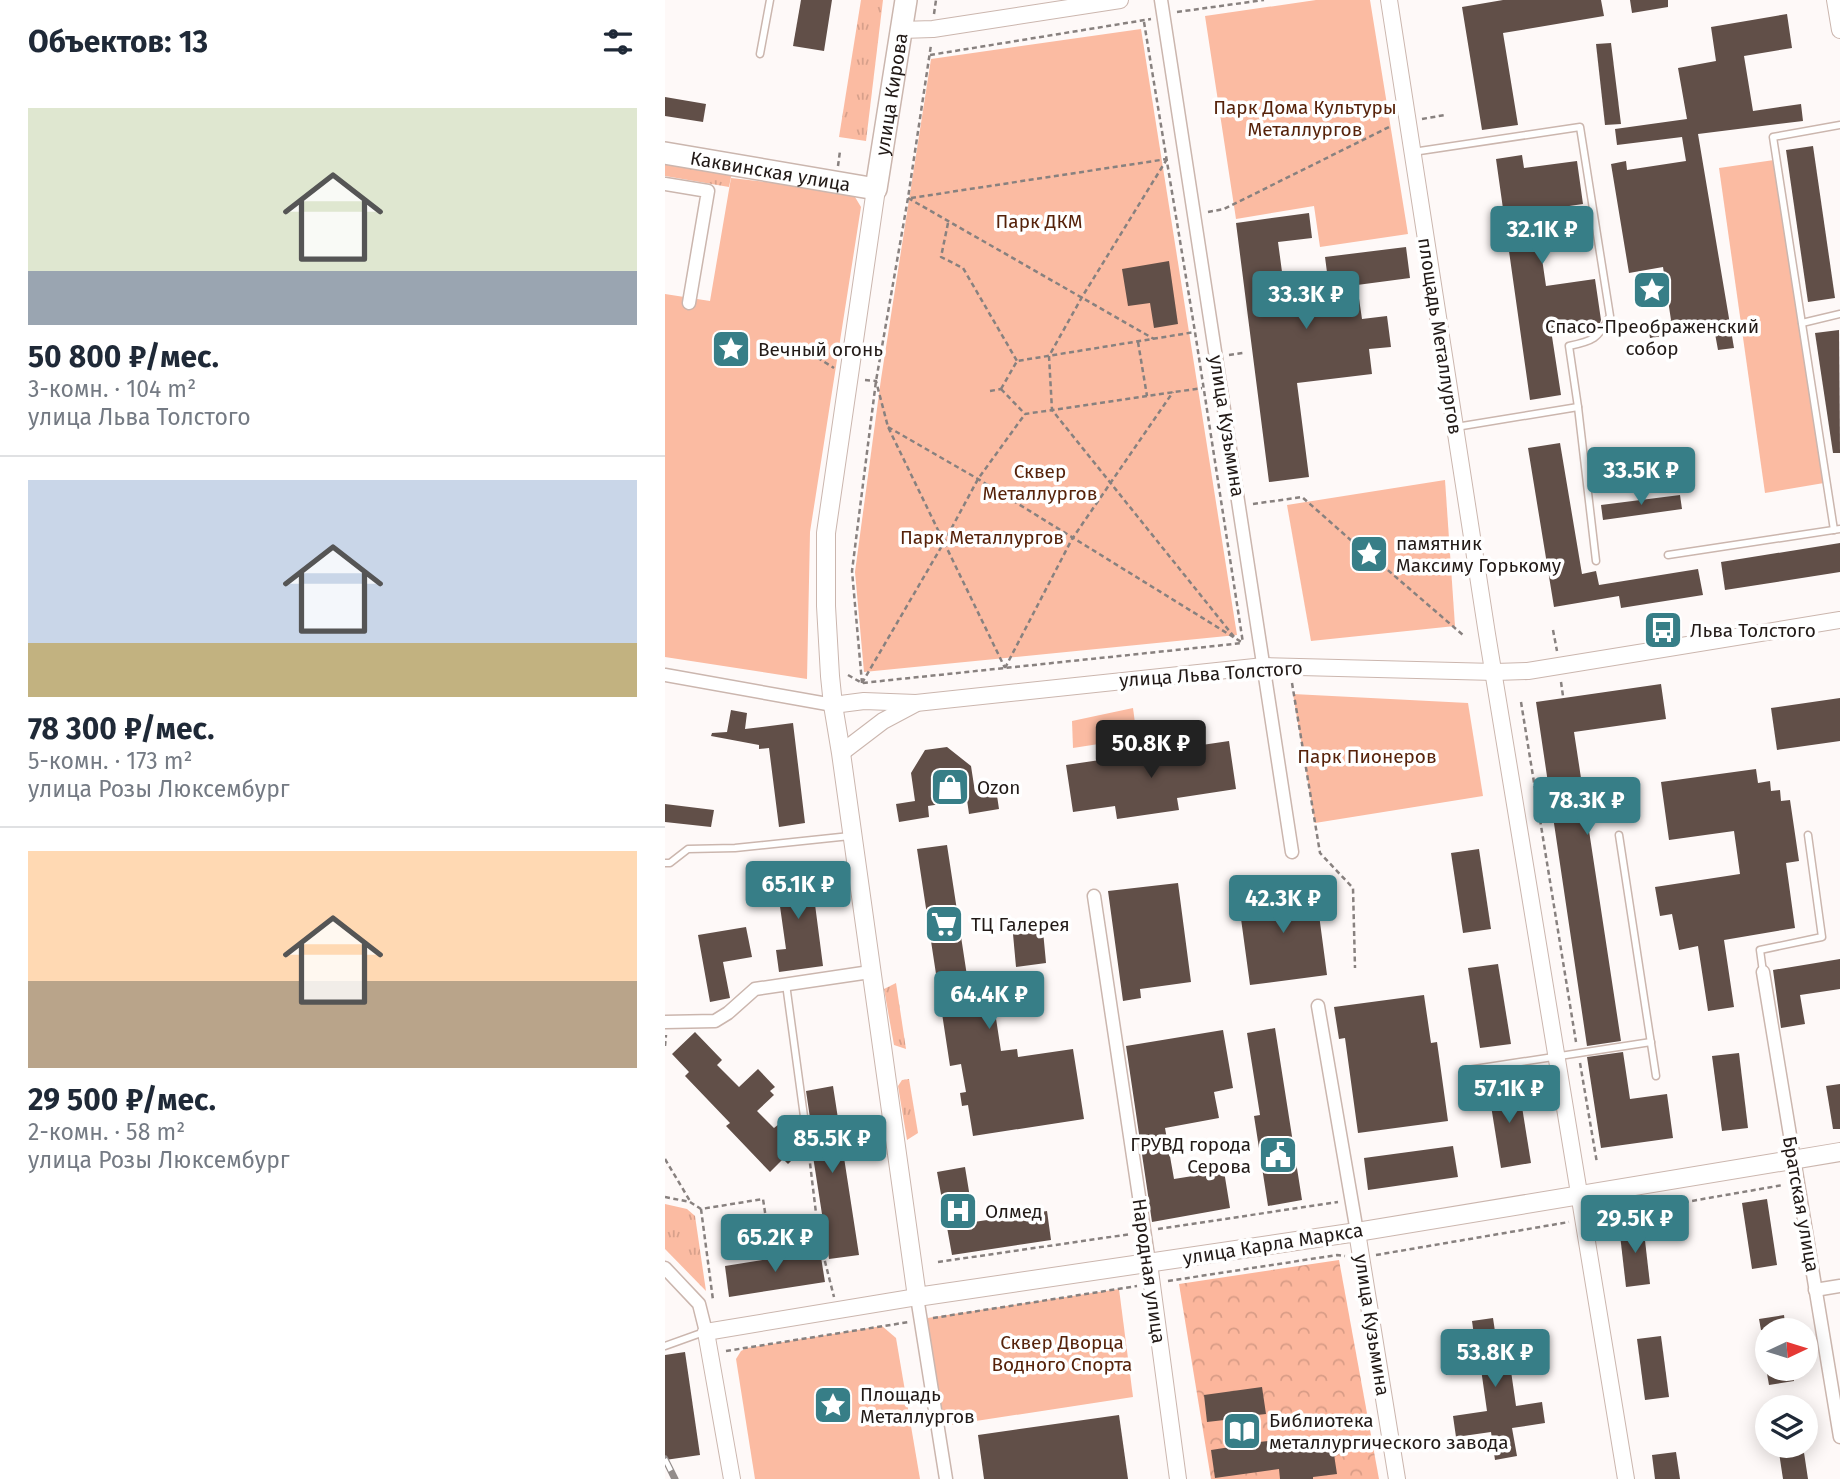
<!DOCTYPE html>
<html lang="ru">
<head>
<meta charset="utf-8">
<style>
  :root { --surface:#fff; --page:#f6f6f7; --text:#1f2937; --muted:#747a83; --line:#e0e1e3; --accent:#377e87 }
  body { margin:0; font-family:"Fira Sans",sans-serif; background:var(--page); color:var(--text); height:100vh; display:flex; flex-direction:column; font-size:26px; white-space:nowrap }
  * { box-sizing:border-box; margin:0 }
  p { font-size:23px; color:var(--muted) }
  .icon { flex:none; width:38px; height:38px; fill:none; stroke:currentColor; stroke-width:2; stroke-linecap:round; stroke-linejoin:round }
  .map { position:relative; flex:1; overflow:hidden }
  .panel { display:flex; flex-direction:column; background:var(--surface); width:665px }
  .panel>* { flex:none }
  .needle { width:46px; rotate:86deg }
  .fabs { position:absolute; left:1090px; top:1318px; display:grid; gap:14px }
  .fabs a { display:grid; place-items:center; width:63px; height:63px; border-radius:50%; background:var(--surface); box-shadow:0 4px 18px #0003; font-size:35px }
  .price { position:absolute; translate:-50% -60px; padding:0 16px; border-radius:7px; background:var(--accent); color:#fff; font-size:23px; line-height:46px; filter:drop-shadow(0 2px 4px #0008) }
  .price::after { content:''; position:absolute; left:50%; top:42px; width:21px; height:16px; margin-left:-10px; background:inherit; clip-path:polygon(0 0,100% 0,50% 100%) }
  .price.active { background:#222; color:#fff }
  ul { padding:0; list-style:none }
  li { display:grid; align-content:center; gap:14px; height:371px; padding:0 28px }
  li+li { border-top:2px solid var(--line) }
  li span { display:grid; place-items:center; height:217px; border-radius:0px; color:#555 }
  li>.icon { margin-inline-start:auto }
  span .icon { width:126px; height:126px; fill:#fffc; stroke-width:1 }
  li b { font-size:30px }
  h2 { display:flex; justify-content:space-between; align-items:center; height:84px; padding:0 28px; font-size:30px }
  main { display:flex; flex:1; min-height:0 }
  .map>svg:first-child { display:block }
</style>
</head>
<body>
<main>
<section class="panel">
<h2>Объектов: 13<svg class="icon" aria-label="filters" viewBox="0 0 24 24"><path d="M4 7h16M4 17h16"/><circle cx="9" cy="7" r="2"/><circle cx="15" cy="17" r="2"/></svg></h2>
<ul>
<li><span style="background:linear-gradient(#dfe7d0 75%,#9aa5b1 0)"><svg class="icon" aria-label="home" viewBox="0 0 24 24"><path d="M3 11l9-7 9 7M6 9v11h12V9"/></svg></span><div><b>50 800 ₽/мес.</b><p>3-комн. · 104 m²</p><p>улица Льва Толстого</p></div></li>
<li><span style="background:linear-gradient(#c9d6e8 75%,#c2b280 0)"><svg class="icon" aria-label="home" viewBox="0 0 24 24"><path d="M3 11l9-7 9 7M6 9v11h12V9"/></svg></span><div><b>78 300 ₽/мес.</b><p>5-комн. · 173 m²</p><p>улица Розы Люксембург</p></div></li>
<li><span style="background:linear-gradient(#ffd9b3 60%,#b9a48a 0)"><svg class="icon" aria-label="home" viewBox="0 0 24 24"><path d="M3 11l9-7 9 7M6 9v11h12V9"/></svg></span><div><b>29 500 ₽/мес.</b><p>2-комн. · 58 m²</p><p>улица Розы Люксембург</p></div></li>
</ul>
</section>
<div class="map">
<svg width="1175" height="1479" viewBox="0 0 1175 1479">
  <defs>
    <pattern id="grass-tufts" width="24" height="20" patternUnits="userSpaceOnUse" patternTransform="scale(1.75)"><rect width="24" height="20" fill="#fbbba2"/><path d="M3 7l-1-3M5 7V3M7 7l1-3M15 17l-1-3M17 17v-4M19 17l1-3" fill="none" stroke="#d7a08b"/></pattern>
    <pattern id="forest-crowns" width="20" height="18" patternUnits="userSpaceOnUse" patternTransform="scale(1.75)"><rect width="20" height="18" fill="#fcb69c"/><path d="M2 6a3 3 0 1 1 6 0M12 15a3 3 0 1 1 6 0" fill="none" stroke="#d89c86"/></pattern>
  </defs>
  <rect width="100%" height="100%" fill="#fef9f8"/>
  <!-- grass -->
  <g fill="url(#grass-tufts)">
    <polygon points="196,0 218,0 201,141 174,137"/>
    <polygon points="0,160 67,172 64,187 0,176"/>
    <polygon points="231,983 241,1049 229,1045 219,989"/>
    <polygon points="244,1079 253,1133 242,1140 233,1086 237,1080"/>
    <polygon points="0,1204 22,1209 30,1216 41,1291 0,1249"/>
  </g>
  <!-- forest -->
  <polygon fill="url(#forest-crowns)" points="674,1260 714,1479 546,1479 514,1284"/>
  <!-- green -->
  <g fill="#fbbba2">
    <polygon points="651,0 705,0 743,234 655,247 649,206 571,219 540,16"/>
    <polygon points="476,29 572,635 199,672 190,572 216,379 266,59"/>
    <polygon points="1109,160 1159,483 1100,493 1054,168"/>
    <polygon points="66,178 187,192 196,207 145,532 142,679 0,657 0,294 45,301"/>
    <polygon points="780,480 790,626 646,641 622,505"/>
    <polygon points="628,694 803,703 818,796 650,823"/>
    <polygon points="468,708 472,738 408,748 407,721"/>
    <polygon points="454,1289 468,1397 272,1427 256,1319"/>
    <polygon points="217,1326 231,1338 255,1479 90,1479 71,1359 76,1351 82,1348"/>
  </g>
  <!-- building -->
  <g fill="#614f48">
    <polygon points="136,0 167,0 159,51 128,46"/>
    <polygon points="838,0 936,0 939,16 838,33 853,125 817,130 797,7"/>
    <polygon points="965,0 1003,0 1003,7 967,13"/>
    <polygon points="1122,14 1127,48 1079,56 1088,111 1136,104 1138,121 1033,134 1069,348 1053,350 1049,328 985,338 983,324 1006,320 998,267 964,273 946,164 961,161 962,170 1021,161 1017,137 952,145 950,129 1022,119 1013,68 1051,61 1046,27"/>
    <polygon points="946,43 956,124 940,125 931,44"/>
    <polygon points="0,97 41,104 38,122 0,116"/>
    <polygon points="1148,146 1170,298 1143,302 1121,150"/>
    <polygon points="857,155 859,168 912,161 918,204 870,211 881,286 930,279 936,320 935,323 886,330 896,395 865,400 831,159"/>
    <polygon points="644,213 647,238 613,242 622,309 666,303 660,257 741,247 745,278 692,285 697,319 722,316 726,347 704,349 707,374 632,383 644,477 604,482 571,223"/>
    <polygon points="504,261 513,324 489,328 485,303 463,306 457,269"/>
    <polygon points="1174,330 1175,453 1168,453 1150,333"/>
    <polygon points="895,443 917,574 931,571 934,585 1033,569 1038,595 956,608 954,596 889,607 863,448"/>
    <polygon points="1015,495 1017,509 938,520 936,505"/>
    <polygon points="1175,543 1175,572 1060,590 1056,562"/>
    <polygon points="996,684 1001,719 909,732 956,1041 922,1046 871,702"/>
    <polygon points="1175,698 1175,741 1112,750 1106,708"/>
    <polygon points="66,710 82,713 80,729 128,723 140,823 114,827 104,748 94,749 94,745 46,736 47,733 62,732"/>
    <polygon points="564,741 571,789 512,798 514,810 452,819 450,806 408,812 401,765"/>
    <polygon points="282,747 306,766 310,792 331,789 334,809 304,814 302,800 263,806 264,817 234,822 231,804 250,801 246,773 260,750"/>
    <polygon points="1091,769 1093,783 1105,781 1106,791 1115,790 1116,801 1125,800 1134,861 1121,863 1130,928 1059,940 1069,1007 1043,1011 1033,946 1014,950 1007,914 995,916 990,887 1075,874 1069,831 1004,840 996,782"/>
    <polygon points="0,804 49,810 46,827 0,822"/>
    <polygon points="282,845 306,1002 328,999 336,1051 352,1049 353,1057 408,1049 419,1119 308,1136 303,1105 297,1106 295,1093 301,1092 296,1064 285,1066 252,849"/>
    <polygon points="814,849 826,929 798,933 786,853"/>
    <polygon points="145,866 158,966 114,972 111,950 121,949 110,871"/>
    <polygon points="620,880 621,887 637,885 638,894 651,892 662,975 585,985 574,904 589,902 588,894 599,893 598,883"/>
    <polygon points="513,883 526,982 475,989 476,998 458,1001 443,891"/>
    <polygon points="377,920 381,963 351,967 347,923"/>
    <polygon points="81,927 87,957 58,962 65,998 45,1002 33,935"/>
    <polygon points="1175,959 1175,989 1135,995 1140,1024 1116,1028 1108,970"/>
    <polygon points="833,964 846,1044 815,1048 803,968"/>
    <polygon points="759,995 766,1043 772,1042 783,1121 693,1133 680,1038 674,1039 669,1007"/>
    <polygon points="610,1028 637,1200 603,1206 589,1116 595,1115 582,1033"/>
    <polygon points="558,1030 568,1088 549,1092 554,1118 500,1128 509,1179 559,1171 565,1208 487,1222 461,1046"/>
    <polygon points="30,1032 57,1060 52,1065 74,1087 93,1069 110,1087 105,1091 109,1095 92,1111 109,1128 114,1124 138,1149 123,1164 118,1159 105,1172 61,1126 65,1123 20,1076 24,1072 7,1054"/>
    <polygon points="958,1052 965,1099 1002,1094 1008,1138 936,1148 922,1057"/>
    <polygon points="1074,1053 1083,1128 1057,1131 1047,1056"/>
    <polygon points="853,1082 866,1163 836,1168 823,1087"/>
    <polygon points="1175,1084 1175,1129 1168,1129 1161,1086"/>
    <polygon points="168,1086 194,1255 164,1259 147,1150 149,1145 141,1091"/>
    <polygon points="788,1146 793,1177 703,1190 699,1158"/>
    <polygon points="300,1167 309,1222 382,1211 386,1240 287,1255 272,1172"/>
    <polygon points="1102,1199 1112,1265 1087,1269 1077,1203"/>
    <polygon points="978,1223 985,1284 961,1287 954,1226"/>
    <polygon points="155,1251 160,1282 64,1297 60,1266"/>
    <polygon points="1119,1315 1121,1330 1096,1330 1094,1319"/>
    <polygon points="828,1318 832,1345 867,1340 870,1360 845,1364 851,1406 877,1402 880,1423 847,1428 852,1456 830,1460 826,1432 791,1437 788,1416 822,1411 816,1369 781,1375 778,1355 811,1350 807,1321"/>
    <polygon points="996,1336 1004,1397 980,1400 972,1339"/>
    <polygon points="20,1352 35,1455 0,1460 0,1355"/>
    <polygon points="1101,1368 1127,1368 1129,1381 1104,1385"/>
    <polygon points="597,1387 601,1414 582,1416 586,1443 603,1441 604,1449 641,1444 642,1452 668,1448 672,1474 648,1477 648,1479 615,1479 614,1469 550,1478 546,1450 572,1446 568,1419 542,1422 539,1395"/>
    <polygon points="454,1415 463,1479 319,1479 313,1435"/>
    <polygon points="1113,1446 1138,1446 1143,1479 1118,1479"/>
    <polygon points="1011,1452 1015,1479 990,1479 987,1455"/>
  </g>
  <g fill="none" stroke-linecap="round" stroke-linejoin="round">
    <!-- service casing -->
    <g stroke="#cbb6ae" stroke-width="9">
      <g id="service">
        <polyline points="95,54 105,0"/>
        <path d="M748,152l167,-25 30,189c-12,23 -17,25 -41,30l9,61 -122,20"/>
        <polyline points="1137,323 1175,314"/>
        <polyline points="913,407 931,561"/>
        <polyline points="1169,530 1108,137 1175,125"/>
        <polyline points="1003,555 1175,529"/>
        <polyline points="954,835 991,1076"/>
        <polyline points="0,863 5,863 23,849 70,848 185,836"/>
        <polyline points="1098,972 1095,950 1157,937 1143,835"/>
        <polyline points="121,984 143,1146"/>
        <polyline points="803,1070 986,1042"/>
        <polyline points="0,1346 39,1332"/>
      </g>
    </g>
    <!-- minor casing -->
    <g stroke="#cbb6ae" stroke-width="15">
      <g id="minor">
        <polyline points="496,0 627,852"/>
        <polyline points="0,184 43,191 24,303"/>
        <polyline points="0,675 168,705"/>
        <polyline points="429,896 484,1263"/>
        <polyline points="1098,972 1175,1437"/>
        <polyline points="653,1006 692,1232"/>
        <polyline points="0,1022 50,1021 63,1013 90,989 205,972"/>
        <polyline points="0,1268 34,1304 41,1332"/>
        <polyline points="1150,1290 1175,1286"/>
        <polyline points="252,1297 281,1479"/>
      </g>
    </g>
    <!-- tertiary casing -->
    <g stroke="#cbb6ae" stroke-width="18">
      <g id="tertiary">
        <polyline points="724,0 822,634 961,1479"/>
        <polyline points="1170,0 1175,30"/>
        <polyline points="236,30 268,29 455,0"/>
        <polyline points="168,705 199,701 251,703 599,666 830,672 863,671 1175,620"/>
        <polyline points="176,753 218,721 250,704"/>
        <polyline points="692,1232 732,1479"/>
        <polyline points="484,1263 513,1479"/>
        <polyline points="67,1479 41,1332 252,1297"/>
      </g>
    </g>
    <!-- secondary casing -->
    <g stroke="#cbb6ae" stroke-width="20">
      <polyline id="secondary" points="211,189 161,533 161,606 165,676 168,705 176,753 252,1297 692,1232 1175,1152"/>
    </g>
    <!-- primary casing -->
    <g stroke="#cbb6ae" stroke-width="24">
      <g id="primary">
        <path id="s1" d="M0,153l211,36 30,-189"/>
      </g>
    </g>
    <!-- path -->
    <g stroke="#88817f" stroke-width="2.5" stroke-dasharray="5 3.5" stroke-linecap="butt">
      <polyline points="512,12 599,0"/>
      <polyline points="269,14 271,0"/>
      <polyline points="479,22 530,332 578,643"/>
      <polyline points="265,55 486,19"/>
      <polyline points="757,119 780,115"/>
      <polyline points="502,159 417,297 384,356 387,410 570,638"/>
      <polyline points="173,166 175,151"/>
      <polyline points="243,198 489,339"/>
      <polyline points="246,198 502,159"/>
      <polyline points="543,212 559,209 726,126"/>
      <polyline points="283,223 276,257 298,268 352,361"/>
      <polyline points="473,342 482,396"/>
      <polyline points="145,353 169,368"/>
      <polyline points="564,355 578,353"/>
      <polyline points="200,380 211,381 223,427 340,668"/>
      <polyline points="336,389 360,414 537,388"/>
      <polyline points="336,389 352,361 530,332"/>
      <polyline points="325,391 336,389"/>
      <polyline points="223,427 313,479 578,643"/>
      <polyline points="588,504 637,497 697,550"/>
      <circle cx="704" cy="554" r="7"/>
      <polyline points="710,559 798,635"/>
      <polyline points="888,630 892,651"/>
      <polyline points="340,668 407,539 508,392"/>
      <polyline points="183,675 197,683 578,643"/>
      <polyline points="896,682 898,696"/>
      <polyline points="197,683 187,571 211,381 243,198 266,45"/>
      <polyline points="197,683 278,544 313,479 360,414"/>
      <polyline points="627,683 655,853 688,888 690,968"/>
      <polyline points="856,702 911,1042"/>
      <polyline points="0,1046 1,1035"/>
      <polyline points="915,1063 932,1163"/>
      <polyline points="144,1155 154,1238"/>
      <polyline points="0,1159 25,1201"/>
      <polyline points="0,1197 25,1202 36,1209 98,1199 105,1245 154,1238 169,1297"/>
      <polyline points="36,1209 48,1300"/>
      <polyline points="935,1217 1118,1185"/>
      <polyline points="493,1229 673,1202"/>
      <polyline points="711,1255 904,1222"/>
      <polyline points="273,1262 466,1234"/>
      <polyline points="503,1281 672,1255 680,1256"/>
      <polyline points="268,1318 472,1286"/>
      <polyline points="61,1351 244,1322"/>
    </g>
    <!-- service -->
    <use href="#service" stroke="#fff" stroke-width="6"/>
    <!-- minor -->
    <use href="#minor" stroke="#fff" stroke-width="12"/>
    <!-- tertiary -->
    <use href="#tertiary" stroke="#fff" stroke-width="16"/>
    <!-- secondary -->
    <use href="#secondary" stroke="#fff" stroke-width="18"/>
    <!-- primary -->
    <use href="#primary" stroke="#fff" stroke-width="21"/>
    <!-- rail casing -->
    <g stroke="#938d8b" stroke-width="7">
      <polyline id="rail" points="0,1459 10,1479"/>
    </g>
    <!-- rail -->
    <use href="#rail" stroke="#fff" stroke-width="4.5" stroke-dasharray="13" stroke-linecap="butt"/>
  </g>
  <!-- icons -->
  <defs>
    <g id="sight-square" transform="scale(2.0125)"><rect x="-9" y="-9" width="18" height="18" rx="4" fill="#377e87" stroke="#fff"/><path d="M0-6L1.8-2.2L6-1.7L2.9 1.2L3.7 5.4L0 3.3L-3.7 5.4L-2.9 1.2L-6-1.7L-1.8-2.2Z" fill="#fff"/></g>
    <g id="bus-square" transform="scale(2.0125)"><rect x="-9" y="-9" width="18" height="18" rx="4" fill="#377e87" stroke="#fff"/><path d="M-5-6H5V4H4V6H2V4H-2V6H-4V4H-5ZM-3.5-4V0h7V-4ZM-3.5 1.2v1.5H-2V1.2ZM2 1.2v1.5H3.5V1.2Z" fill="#fff"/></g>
    <g id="shop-square" transform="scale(2.0125)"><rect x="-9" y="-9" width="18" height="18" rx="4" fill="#377e87" stroke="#fff"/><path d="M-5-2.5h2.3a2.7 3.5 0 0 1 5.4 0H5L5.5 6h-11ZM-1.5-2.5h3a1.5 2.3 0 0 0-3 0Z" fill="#fff"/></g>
    <g id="supermarket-square" transform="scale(2.0125)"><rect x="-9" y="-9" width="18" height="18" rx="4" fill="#377e87" stroke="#fff"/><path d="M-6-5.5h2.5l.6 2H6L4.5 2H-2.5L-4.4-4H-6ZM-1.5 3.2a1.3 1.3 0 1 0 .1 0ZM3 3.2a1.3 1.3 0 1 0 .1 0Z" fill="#fff"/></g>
    <g id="civic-square" transform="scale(2.0125)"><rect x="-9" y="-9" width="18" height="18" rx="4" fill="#377e87" stroke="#fff"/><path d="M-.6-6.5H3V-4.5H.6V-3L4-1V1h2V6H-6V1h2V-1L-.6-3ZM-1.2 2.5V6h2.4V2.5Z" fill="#fff"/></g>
    <g id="hospital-square" transform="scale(2.0125)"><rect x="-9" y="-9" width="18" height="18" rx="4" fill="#377e87" stroke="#fff"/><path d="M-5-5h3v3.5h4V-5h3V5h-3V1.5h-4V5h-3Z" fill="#fff"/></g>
    <g id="library-square" transform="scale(2.0125)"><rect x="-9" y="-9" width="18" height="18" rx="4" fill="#377e87" stroke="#fff"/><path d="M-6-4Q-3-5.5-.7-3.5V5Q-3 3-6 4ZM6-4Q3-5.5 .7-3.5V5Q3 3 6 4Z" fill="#fff"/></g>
  </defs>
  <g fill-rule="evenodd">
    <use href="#sight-square" x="987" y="290"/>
    <use href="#sight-square" x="66" y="349"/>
    <use href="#sight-square" x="704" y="554"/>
    <use href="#bus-square" x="998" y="630"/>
    <use href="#shop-square" x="285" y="787"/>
    <use href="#supermarket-square" x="279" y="924"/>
    <use href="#civic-square" x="613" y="1155"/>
    <use href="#hospital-square" x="293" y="1211"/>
    <use href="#sight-square" x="168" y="1405"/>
    <use href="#library-square" x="577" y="1431"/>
  </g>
  <g text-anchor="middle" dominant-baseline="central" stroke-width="7" stroke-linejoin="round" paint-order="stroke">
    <!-- street labels -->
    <g font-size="19" fill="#221a17" stroke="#fff">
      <text stroke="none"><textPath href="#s1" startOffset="310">улица Кирова</textPath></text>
      <text stroke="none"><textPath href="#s1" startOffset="107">Каквинская улица</textPath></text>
      <text transform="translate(775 336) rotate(81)">площадь Металлургов</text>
      <text transform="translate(562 426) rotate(81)">улица Кузьмина</text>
      <text transform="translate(546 674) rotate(-4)">улица Льва Толстого</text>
      <text transform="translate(1136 1204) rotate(80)">Братская улица</text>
      <text transform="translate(608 1244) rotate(-9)">улица Карла Маркса</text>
      <text transform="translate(484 1271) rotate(82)">Народная улица</text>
      <text transform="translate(707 1325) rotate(81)">улица Кузьмина</text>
    </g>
    <!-- park labels -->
    <g font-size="19" fill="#56220a" stroke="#fff">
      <text x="640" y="107">Парк Дома Культуры<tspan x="640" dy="22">Металлургов</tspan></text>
      <text x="374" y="221">Парк ДКМ</text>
      <text x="375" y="471">Сквер<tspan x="375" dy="22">Металлургов</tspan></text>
      <text x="317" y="537">Парк Металлургов</text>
      <text x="702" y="756">Парк Пионеров</text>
      <text x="397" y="1342">Сквер Дворца<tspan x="397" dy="22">Водного Спорта</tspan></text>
    </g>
    <!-- poi labels -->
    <g font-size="19" fill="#221a17" stroke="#fff" text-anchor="start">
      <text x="987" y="326" text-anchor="middle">Спасо-Преображенский<tspan x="987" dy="22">собор</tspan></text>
      <text x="93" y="349">Вечный огонь</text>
      <text x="731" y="543">памятник<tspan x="731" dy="22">Максиму Горькому</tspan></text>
      <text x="1025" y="630">Льва Толстого</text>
      <text x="312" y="787">Ozon</text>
      <text x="306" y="924">ТЦ Галерея</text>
      <text x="586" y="1144" text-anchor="end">ГРУВД города<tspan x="586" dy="22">Серова</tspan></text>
      <text x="320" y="1211">Олмед</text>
      <text x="195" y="1394">Площадь<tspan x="195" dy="22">Металлургов</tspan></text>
      <text x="604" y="1420">Библиотека<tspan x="604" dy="22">металлургического завода</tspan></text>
    </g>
  </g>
</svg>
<div class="fabs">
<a><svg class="needle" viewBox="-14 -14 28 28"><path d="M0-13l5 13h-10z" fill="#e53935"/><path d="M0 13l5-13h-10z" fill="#747a83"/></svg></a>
<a><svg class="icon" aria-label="layers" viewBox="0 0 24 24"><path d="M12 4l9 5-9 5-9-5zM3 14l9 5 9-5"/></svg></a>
</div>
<b class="price" style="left:877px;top:266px">32.1K ₽</b>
<b class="price" style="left:641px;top:331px">33.3K ₽</b>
<b class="price" style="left:976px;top:507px">33.5K ₽</b>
<b class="price active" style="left:486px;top:780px">50.8K ₽</b>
<b class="price" style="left:922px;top:837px">78.3K ₽</b>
<b class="price" style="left:133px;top:921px">65.1K ₽</b>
<b class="price" style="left:618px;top:935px">42.3K ₽</b>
<b class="price" style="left:324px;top:1031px">64.4K ₽</b>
<b class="price" style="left:844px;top:1125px">57.1K ₽</b>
<b class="price" style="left:167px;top:1175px">85.5K ₽</b>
<b class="price" style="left:970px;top:1255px">29.5K ₽</b>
<b class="price" style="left:110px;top:1274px">65.2K ₽</b>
<b class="price" style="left:830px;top:1389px">53.8K ₽</b>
</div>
</main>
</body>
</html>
